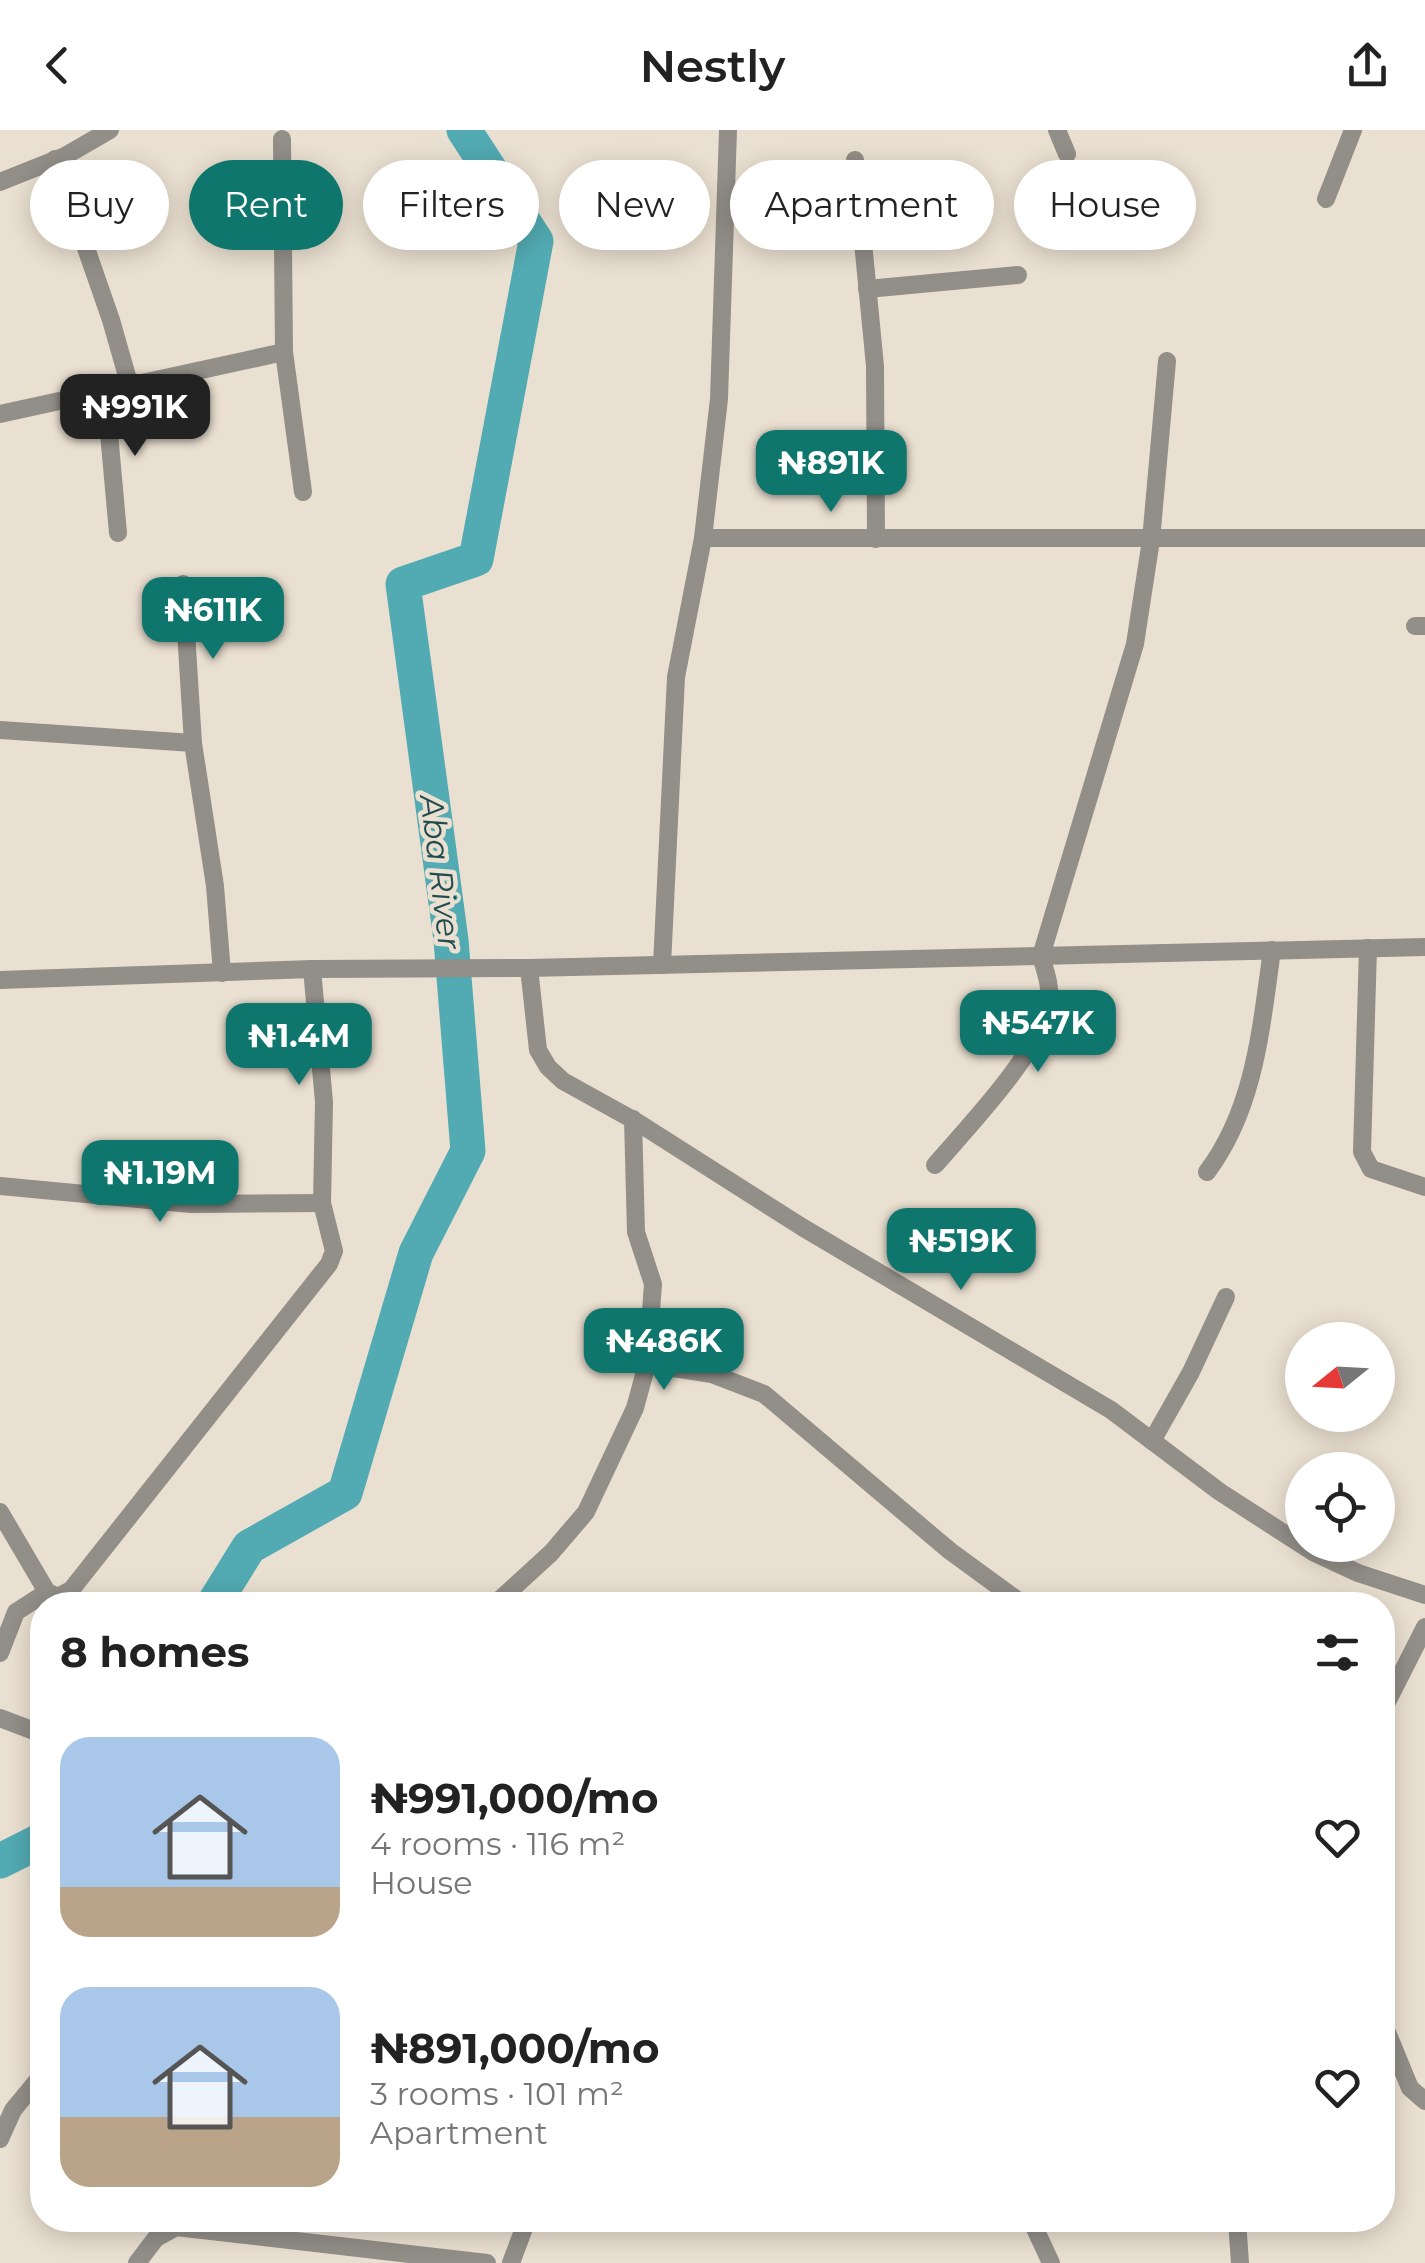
<!DOCTYPE html>
<html lang="en">
<head>
<meta charset="utf-8">
<style>
  :root { --surface:#fff; --page:#f6f6f6; --text:#222; --muted:#767676; --accent:#0f766e }
  body { margin:0; font-family:Montserrat,sans-serif; background:var(--page); color:var(--text); height:100vh; display:flex; flex-direction:column; font-size:38px; white-space:nowrap }
  * { box-sizing:border-box; margin:0 }
  p { font-size:32px; color:var(--muted) }
  .icon { flex:none; width:55px; height:55px; fill:none; stroke:currentColor; stroke-width:2; stroke-linecap:round; stroke-linejoin:round }
  .map { position:relative; flex:1; overflow:hidden }
  .panel { position:absolute; left:30px; top:1462px; width:1365px; height:640px; display:flex; flex-direction:column; background:var(--surface); border-radius:40px; box-shadow:0 5px 25px #0003 }
  .panel>* { flex:none }
  .top-card { position:absolute; left:30px; top:30px; width:1365px; height:90px; display:flex; gap:20px }
  .needle { width:65px; rotate:252deg }
  .tools { position:absolute; left:1285px; top:1192px; display:grid; gap:20px }
  .tools a { display:grid; place-items:center; width:110px; height:110px; border-radius:50%; background:var(--surface); box-shadow:0 5px 25px #0003; font-size:50px }
  .price { position:absolute; translate:-50% -85px; padding:0 22px; border-radius:20px; background:var(--accent); color:#fff; font-size:32px; line-height:65px; filter:drop-shadow(0 2px 5px #0008) }
  .price::after { content:''; position:absolute; left:50%; top:60px; width:30px; height:22px; margin-left:-15px; background:inherit; clip-path:polygon(0 0,100% 0,50% 100%) }
  .price.active { background:#222; color:#fff }
  ul { padding:0; list-style:none }
  li { display:flex; align-items:center; gap:30px; height:250px; padding:0 30px }
  li span { display:grid; place-items:center; flex:none; width:280px; height:200px; border-radius:30px; color:#555 }
  li>.icon { margin-inline-start:auto }
  span .icon { width:120px; height:120px; fill:#fffc; stroke-width:1 }
  li b { font-size:42px }
  h2 { display:flex; justify-content:space-between; align-items:center; height:120px; padding:0 30px; font-size:42px }
  .pill { padding:0 35px; border-radius:45px; background:var(--surface); box-shadow:0 5px 25px #0003; font-size:35px; line-height:90px }
  .pill.active { background:var(--accent); color:#fff }
  header { display:flex; justify-content:space-between; align-items:center; height:130px; padding:0 30px; background:var(--surface); font-size:45px; font-weight:600 }
  .map>svg:first-child { display:block }
</style>
</head>
<body>
<header><svg class="icon" aria-label="back" viewBox="0 0 24 24"><path d="M15 5l-7 7 7 7"/></svg>Nestly<svg class="icon" aria-label="share" viewBox="0 0 24 24"><path d="M12 15V3M7 8l5-5 5 5M5 13v7h14v-7"/></svg></header>
<div class="map">
<svg width="1425" height="2133" viewBox="0 0 1425 2133">
  <rect width="100%" height="100%" fill="#eae0d1"/>
  <g fill="none" stroke-linecap="round" stroke-linejoin="round">
    <!-- river -->
    <g stroke="#52aab2" stroke-width="35">
      <polyline points="213,1475 249,1417 345,1363 416,1123 468,1021 451,810 403,454 476,429 536,111 464,0"/>
      <polyline points="0,1731 42,1710"/>
    </g>
    <!-- minor -->
    <g stroke="#928e88" stroke-width="18">
      <polyline points="1057,0 1067,24"/>
      <polyline points="282,9 284,222 303,362"/>
      <polyline points="55,29 111,190 129,253"/>
      <polyline points="855,30 875,236 876,409"/>
      <polyline points="0,52 65,26 110,0"/>
      <polyline points="1326,69 1353,0"/>
      <polyline points="867,159 1018,145"/>
      <polyline points="105,259 118,403"/>
      <polyline points="0,284 284,222"/>
      <polyline points="703,408 719,269 728,0"/>
      <polyline points="183,454 193,613 215,756 222,843"/>
      <polyline points="1415,496 1425,496"/>
      <polyline points="0,600 193,613"/>
      <polyline points="1368,818 1362,1022 1371,1039 1425,1057"/>
      <polyline points="662,835 676,547 703,408 1425,408"/>
      <polyline points="529,838 538,920 548,937 563,951 637,992 802,1097 1111,1280 1220,1362 1313,1422 1358,1443 1425,1465"/>
      <polyline points="0,850 312,839 529,838 1425,817"/>
      <path d="M935,1035c31,-36 110,-118 114,-164 2,-15 -4,-31 -8,-45l94,-312 16,-104 16,-179"/>
      <path d="M1207,1042c48,-64 54,-144 65,-222"/>
      <polyline points="0,1056 191,1074 322,1073"/>
      <polyline points="647,1234 712,1244 764,1264 950,1421 1024,1475"/>
      <polyline points="1152,1311 1191,1242 1226,1167"/>
      <polyline points="0,1382 47,1462"/>
      <polyline points="494,1475 551,1423 586,1382 635,1278 647,1234 653,1154 636,1102 633,989"/>
      <polyline points="0,1523 16,1482 47,1462 58,1467 71,1460 329,1134 334,1121 322,1073 324,972 312,839"/>
      <polyline points="1382,1582 1425,1497"/>
      <polyline points="0,1588 42,1604"/>
      <polyline points="1382,1890 1410,1958 1425,1971"/>
      <polyline points="0,2009 13,1980 42,1945"/>
      <polyline points="1031,2090 1051,2133"/>
      <polyline points="1237,2090 1240,2133"/>
      <polyline points="137,2133 156,2108 176,2097 487,2133"/>
      <polyline points="511,2133 527,2090"/>
    </g>
  </g>
  <g text-anchor="middle" dominant-baseline="central" stroke-width="9" stroke-linejoin="round" paint-order="stroke">
    <!-- water labels -->
    <g font-size="32" font-style="italic" fill="#234c4f" stroke="#eae0d1">
      <text transform="translate(441 742) rotate(83)">Aba River</text>
    </g>
  </g>
</svg>
<div class="tools">
<a><svg class="needle" viewBox="-14 -14 28 28"><path d="M0-13l5 13h-10z" fill="#e53935"/><path d="M0 13l5-13h-10z" fill="#767676"/></svg></a>
<a><svg class="icon" aria-label="locate" viewBox="0 0 24 24"><circle cx="12" cy="12" r="6"/><path d="M12 2v4M12 18v4M2 12h4M18 12h4"/></svg></a>
</div>
<b class="price active" style="left:135px;top:329px">₦991K</b>
<b class="price" style="left:831px;top:385px">₦891K</b>
<b class="price" style="left:213px;top:532px">₦611K</b>
<b class="price" style="left:1038px;top:945px">₦547K</b>
<b class="price" style="left:299px;top:958px">₦1.4M</b>
<b class="price" style="left:160px;top:1095px">₦1.19M</b>
<b class="price" style="left:961px;top:1163px">₦519K</b>
<b class="price" style="left:664px;top:1263px">₦486K</b>
<div class="top-card">
<a class="pill">Buy</a>
<a class="pill active">Rent</a>
<a class="pill">Filters</a>
<a class="pill">New</a>
<a class="pill">Apartment</a>
<a class="pill">House</a>
</div>
<section class="panel">
<h2>8 homes<svg class="icon" aria-label="filters" viewBox="0 0 24 24"><path d="M4 7h16M4 17h16"/><circle cx="9" cy="7" r="2"/><circle cx="15" cy="17" r="2"/></svg></h2>
<ul>
<li><span style="background:linear-gradient(#a9c7e8 75%,#b9a48a 0)"><svg class="icon" aria-label="home" viewBox="0 0 24 24"><path d="M3 11l9-7 9 7M6 9v11h12V9"/></svg></span><div><b>₦991,000/mo</b><p>4 rooms · 116 m²</p><p>House</p></div><svg class="icon" aria-label="heart" viewBox="0 0 24 24"><path d="M12 20l-8-8c-3-5 5-10 8-4 3-6 11-1 8 4z"/></svg></li>
<li><span style="background:linear-gradient(#a9c7e8 65%,#b9a48a 0)"><svg class="icon" aria-label="home" viewBox="0 0 24 24"><path d="M3 11l9-7 9 7M6 9v11h12V9"/></svg></span><div><b>₦891,000/mo</b><p>3 rooms · 101 m²</p><p>Apartment</p></div><svg class="icon" aria-label="heart" viewBox="0 0 24 24"><path d="M12 20l-8-8c-3-5 5-10 8-4 3-6 11-1 8 4z"/></svg></li>
</ul>
</section>
</div>
</body>
</html>
